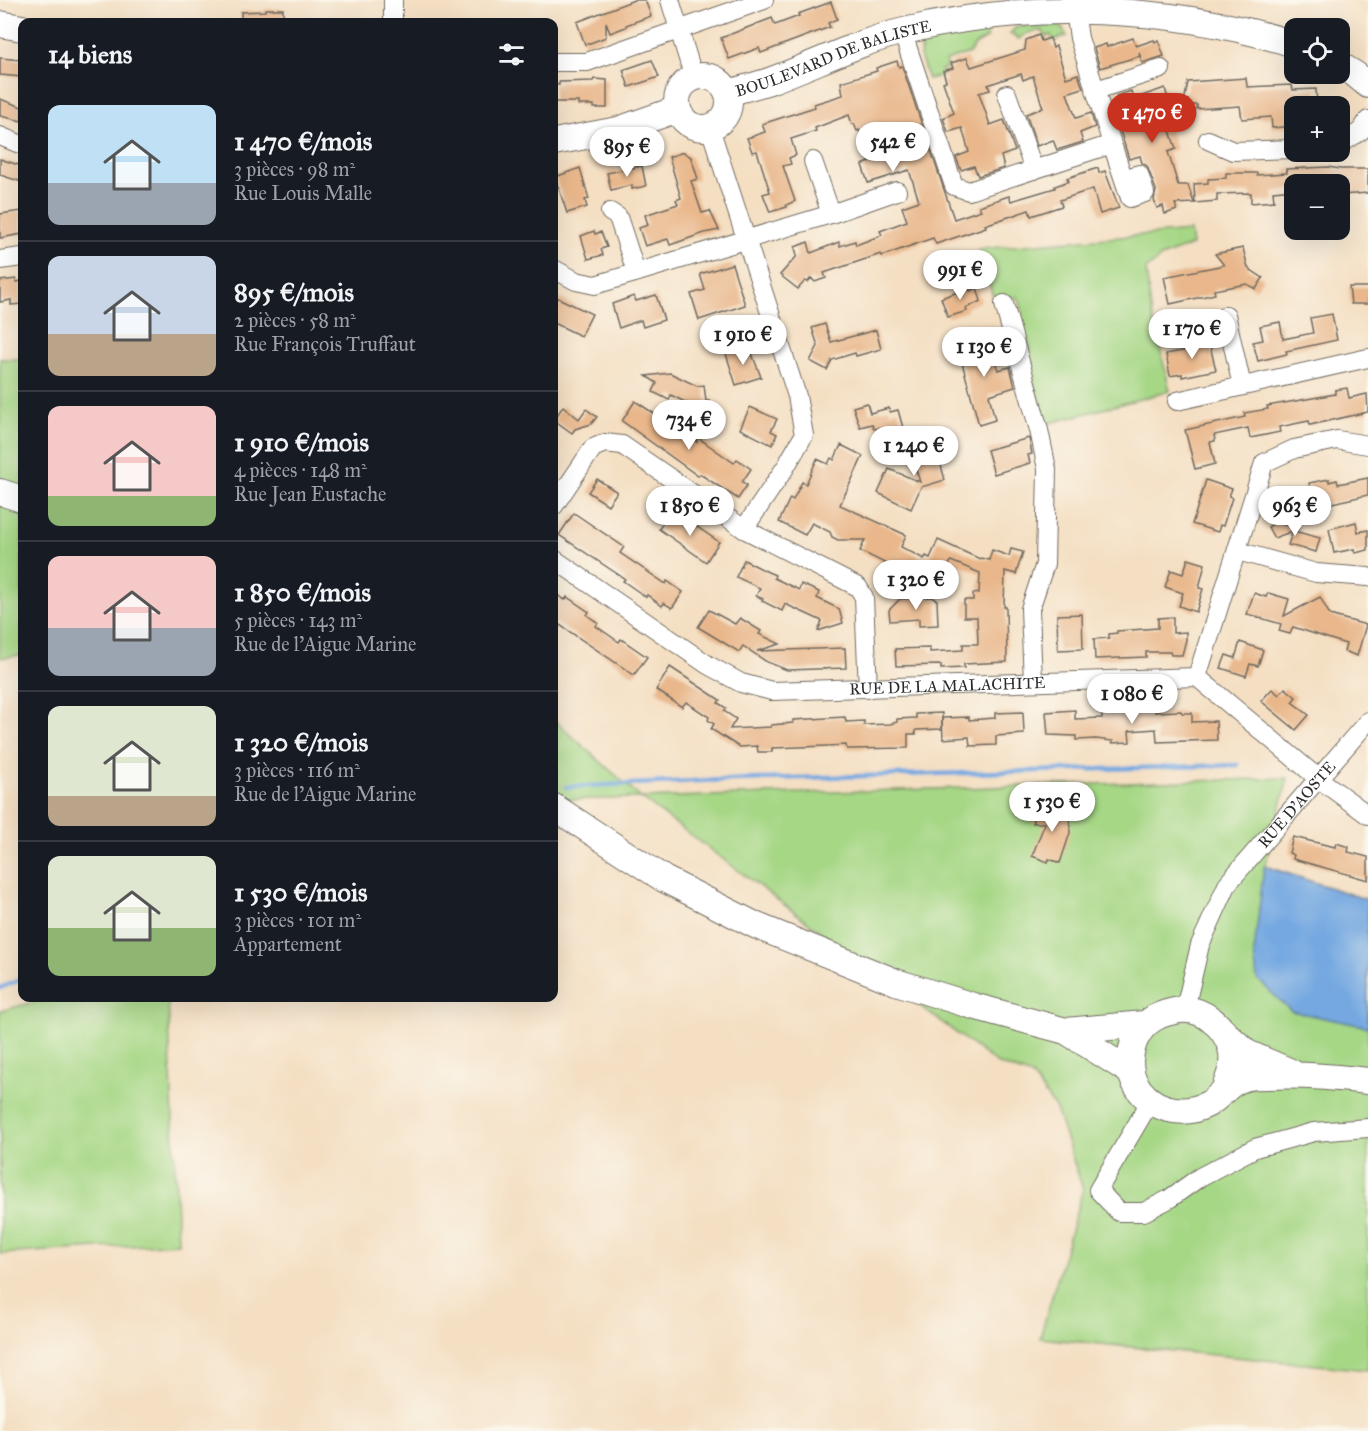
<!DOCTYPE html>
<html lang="fr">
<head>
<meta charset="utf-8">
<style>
  :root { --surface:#171b24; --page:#242831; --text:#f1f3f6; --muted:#9ea1a6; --line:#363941; --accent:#c8321e }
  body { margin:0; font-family:"IM FELL Great Primer",serif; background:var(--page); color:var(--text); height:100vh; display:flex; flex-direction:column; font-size:22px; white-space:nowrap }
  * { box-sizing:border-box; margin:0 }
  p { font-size:20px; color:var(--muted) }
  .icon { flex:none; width:33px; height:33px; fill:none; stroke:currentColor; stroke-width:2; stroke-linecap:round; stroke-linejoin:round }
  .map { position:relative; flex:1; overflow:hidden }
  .side { position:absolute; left:18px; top:18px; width:540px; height:984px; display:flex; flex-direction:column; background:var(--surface); border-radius:12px; box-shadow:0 6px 24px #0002 }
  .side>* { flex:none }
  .controls { position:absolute; left:1284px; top:18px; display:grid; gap:12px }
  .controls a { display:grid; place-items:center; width:66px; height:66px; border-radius:12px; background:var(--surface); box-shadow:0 6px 24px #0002; font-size:30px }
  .price { position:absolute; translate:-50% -51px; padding:0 14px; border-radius:21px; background:#fff; color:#222; font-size:20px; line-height:39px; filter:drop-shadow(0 2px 3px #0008) }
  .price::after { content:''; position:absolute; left:50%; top:36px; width:18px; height:14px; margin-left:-9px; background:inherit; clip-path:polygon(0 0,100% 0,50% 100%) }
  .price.on { background:var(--accent); color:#fff }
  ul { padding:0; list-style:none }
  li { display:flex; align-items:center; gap:18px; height:150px; padding:0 30px }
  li+li { border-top:2px solid var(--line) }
  li span { display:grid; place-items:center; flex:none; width:168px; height:120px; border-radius:12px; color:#555 }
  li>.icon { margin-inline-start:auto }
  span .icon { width:72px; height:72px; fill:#fffc; stroke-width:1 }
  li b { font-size:26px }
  h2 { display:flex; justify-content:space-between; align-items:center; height:72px; padding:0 30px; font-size:26px }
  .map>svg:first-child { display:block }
</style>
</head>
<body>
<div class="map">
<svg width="1368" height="1431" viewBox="0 0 1368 1431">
  <rect width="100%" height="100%" fill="#fbf7ec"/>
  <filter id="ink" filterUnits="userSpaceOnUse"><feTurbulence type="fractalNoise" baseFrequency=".0167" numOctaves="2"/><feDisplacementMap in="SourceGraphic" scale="12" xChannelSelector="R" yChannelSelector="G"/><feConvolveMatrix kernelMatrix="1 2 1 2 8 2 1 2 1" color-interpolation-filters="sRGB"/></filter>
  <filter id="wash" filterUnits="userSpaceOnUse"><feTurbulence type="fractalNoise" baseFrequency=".008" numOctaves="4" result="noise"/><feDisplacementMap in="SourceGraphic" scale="24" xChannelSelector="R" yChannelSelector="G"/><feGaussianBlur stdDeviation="1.35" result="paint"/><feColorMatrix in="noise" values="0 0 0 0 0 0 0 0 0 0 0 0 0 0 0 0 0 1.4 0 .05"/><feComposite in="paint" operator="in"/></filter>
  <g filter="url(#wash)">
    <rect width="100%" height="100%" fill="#f4dfc3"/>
    <!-- green -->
    <g fill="#a6d785" stroke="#688158" stroke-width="1.5">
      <path d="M1051,25l10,2 6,9 -14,4 -2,-5 -6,2 -2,-6c-7,-1 -19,2 -24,8l-9,-5 6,-7z"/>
      <polygon points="985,30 987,38 976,44 969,53 946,61 948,67 941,70 943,75 928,79 920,56 922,45 935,39"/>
      <polygon points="1190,231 1192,245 1161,257 1146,270 1151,310 1170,391 1046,424 1014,321 1023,312 1018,297 994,300 979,249"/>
      <polygon points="0,359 22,359 22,655 0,658"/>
      <polygon points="554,720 641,798 1288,778 1265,866 1368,900 1368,1370 1040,1338 1083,1189 1056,1109 1032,1076 998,1064 641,798 554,800"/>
      <polygon points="49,998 168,998 178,1243 0,1254 0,1011"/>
    </g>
    <!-- water -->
    <polygon fill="#75a8e1" stroke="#506a86" stroke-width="1.5" points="1264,866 1368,900 1368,1027 1291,1011 1257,979 1254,952"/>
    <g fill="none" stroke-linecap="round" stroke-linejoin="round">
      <!-- stream -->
      <g stroke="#75a8e1" stroke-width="4.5">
        <polyline points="566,787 696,781 1238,765"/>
        <polyline points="0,988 22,979"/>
      </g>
    </g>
    <g id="blocks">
      <!-- building -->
      <g fill="#e9b78b">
        <polygon points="634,0 645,0 651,16 626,25 626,27 610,33 606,22 606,37 585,45 577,22"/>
        <polygon points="831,2 837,19 828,23 830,27 761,53 759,48 729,59 721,38 772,18 775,25 799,16 798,14"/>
        <polygon points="265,9 283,9 283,22 241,22 241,12 265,11"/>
        <polygon points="1039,35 1041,41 1050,38 1053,48 1056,46 1066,78 1078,74 1083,88 1067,93 1076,118 1091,113 1095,127 1080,133 1083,142 1057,150 1053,140 1037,146 1026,114 1043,108 1033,76 1023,80 1021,74 1002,80 988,85 990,90 979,93 990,125 1004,120 1015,151 1001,156 1004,168 978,176 974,166 961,170 956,157 969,152 962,128 948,132 943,118 954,113 943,82 946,81 943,71 953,68 951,63 967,58 971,67 1025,50 1026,40"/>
        <polygon points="1133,38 1136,46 1154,40 1155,42 1158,40 1164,56 1142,63 1139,52 1140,56 1100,68 1094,48 1106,44 1107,47"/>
        <polygon points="0,58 22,60 22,77 0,75"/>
        <polygon points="652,60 659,77 629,87 623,70"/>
        <polygon points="897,61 899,67 902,66 954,219 981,210 979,206 1009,196 1011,201 1055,188 1055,186 1069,181 1067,178 1098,168 1099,173 1105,171 1119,208 1100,214 1093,189 1060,200 1062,206 1031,216 1029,210 985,225 986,227 936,244 933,238 882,256 881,254 824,273 826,278 815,282 811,278 808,282 805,281 798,289 780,275 797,256 795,247 808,242 811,253 839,242 840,246 855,241 856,245 882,235 880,231 907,221 902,207 919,201 909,170 868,183 862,165 870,162 863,137 861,137 859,130 857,131 854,124 852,124 849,115 815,128 816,131 791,139 796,155 789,158 791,164 783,166 795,201 786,205 787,207 770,212 763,194 770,192 757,151 752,152 747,138 765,132 762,124 815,107 814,104 843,95 841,82 877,71 876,68"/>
        <polygon points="1246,78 1247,87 1292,85 1293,90 1316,89 1317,106 1294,106 1294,126 1272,128 1271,117 1242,119 1240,106 1197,109 1197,105 1189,105 1188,100 1184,102 1188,82"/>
        <polygon points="594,79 607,80 607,108 594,108 594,105 578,105 578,102 554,102 554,85 559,85 559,82 593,81"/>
        <polygon points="1165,88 1170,106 1162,106 1176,149 1168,152 1178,185 1188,185 1194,203 1175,204 1177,210 1165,214 1163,206 1157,208 1154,200 1156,190 1147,166 1142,163 1140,156 1129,159 1112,105 1118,102 1116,96 1131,91 1133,99"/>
        <polygon points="0,99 22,107 22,121 0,116"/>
        <polygon points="683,152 691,157 698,179 691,181 702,213 710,211 719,230 704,233 670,245 668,239 645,246 639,228 648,225 645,215 678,204 676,200 681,198 669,157"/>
        <polygon points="0,159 22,166 22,182 0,175"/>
        <polygon points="642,166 646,186 632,189 632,185 611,190 607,173"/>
        <polygon points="1328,167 1340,169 1368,169 1368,193 1341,195 1340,184 1294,184 1294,189 1273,191 1274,201 1251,203 1251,193 1217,194 1217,201 1195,203 1194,184 1208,183 1208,179 1226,178 1226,173 1257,173 1257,175 1287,173 1286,169"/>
        <polygon points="580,168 589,199 585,200 587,207 567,213 555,177"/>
        <polygon points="22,211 22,234 0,238 0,214"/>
        <polygon points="594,231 595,234 601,232 607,247 601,249 603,255 588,259 581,236"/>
        <polygon points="1243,248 1248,268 1263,278 1256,289 1247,284 1214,290 1215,294 1170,304 1164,277 1224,265 1215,254"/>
        <polygon points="732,264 745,305 699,320 691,294 705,290 700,274"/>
        <polygon points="16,279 16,282 22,281 22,304 11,305 11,300 0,302 0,281"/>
        <polygon points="1349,287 1368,287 1368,304 1351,304"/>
        <polygon points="969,288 970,291 977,288 981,301 966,308 967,311 948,317 941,298"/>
        <polygon points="656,295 664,320 643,327 641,320 619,328 612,304 634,296 636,301"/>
        <polygon points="554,296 592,314 581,336 554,323"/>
        <polygon points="1332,314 1337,340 1286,351 1287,354 1258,361 1253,342 1263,340 1260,326 1280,322 1283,339 1313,333 1310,318"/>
        <polygon points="825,324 831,342 876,330 881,349 856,356 855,353 832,360 827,370 810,361 818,346 812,328"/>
        <polygon points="1208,338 1216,370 1182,377 1182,374 1170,376 1166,354 1197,348 1196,341"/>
        <polygon points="989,340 998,370 1010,367 1015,387 989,395 995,420 979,425 958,348"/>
        <polygon points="749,346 761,377 736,385 726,354"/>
        <polygon points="670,373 697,386 704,385 706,401 710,401 711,411 707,419 694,413 693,406 671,395 669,400 653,392 657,383 646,376"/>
        <polygon points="1347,388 1349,398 1367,394 1368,412 1310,425 1309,421 1279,427 1280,432 1250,438 1248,428 1214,435 1215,441 1210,442 1215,464 1195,469 1185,430 1245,417 1244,413 1268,409 1267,406 1335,394 1335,390"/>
        <polygon points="635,401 697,442 697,437 734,463 737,459 751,469 742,482 747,485 738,499 700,474 698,476 622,421"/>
        <polygon points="867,403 870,413 889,408 890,412 898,410 903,428 881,434 879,428 874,429 872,424 860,427 853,407"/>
        <polygon points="563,406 579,419 586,409 597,417 591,424 575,429 572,433 554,420"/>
        <polygon points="750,407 777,419 771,431 777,434 772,445 740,429"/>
        <polygon points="1029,438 1032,454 1028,455 1030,463 994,474 987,450"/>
        <polygon points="935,444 945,480 921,487 911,509 878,493 889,469 920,482 910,451"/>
        <polygon points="841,445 863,456 840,505 906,535 901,547 924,559 926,556 930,558 938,540 980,559 981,558 989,560 992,550 1009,556 1011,549 1023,552 1016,574 1005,571 1004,607 1006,607 1007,662 964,664 964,668 941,669 941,665 896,666 895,649 930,648 930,652 963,650 963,644 978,644 977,617 964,617 964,600 973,600 973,594 979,593 980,573 951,561 943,578 915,578 860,551 865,540 838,540 832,537 830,532 812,523 805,535 779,522 790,498 793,500 802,482 806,484 817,459 828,464 831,458 834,460"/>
        <polygon points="1368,478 1368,495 1314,507 1309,483 1329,479 1329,482 1337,480 1338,484"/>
        <polygon points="597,479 617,492 608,505 588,492"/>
        <polygon points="1206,480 1232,489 1229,496 1232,498 1230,504 1223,526 1220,525 1218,532 1192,524"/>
        <polygon points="1276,493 1296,499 1293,512 1286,513 1271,510"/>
        <polygon points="574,513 624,547 620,553 666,584 667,581 683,592 672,608 664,603 662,606 647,595 646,597 623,581 625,579 559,535"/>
        <polygon points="669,513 685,524 687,520 719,542 706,562 659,529"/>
        <polygon points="1276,522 1298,529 1294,531 1320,538 1316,552 1288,545 1293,531 1274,538 1268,527"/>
        <polygon points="1356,522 1358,532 1368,530 1368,550 1355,553 1354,549 1334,553 1329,529"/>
        <polygon points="1188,559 1205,564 1199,588 1203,589 1196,612 1179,606 1183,593 1165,587 1171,570 1183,574"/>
        <polygon points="744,560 768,572 775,575 774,578 799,590 801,584 819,592 817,598 839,609 843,623 818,631 822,621 785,604 782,611 762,601 763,599 756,596 760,588 736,577"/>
        <polygon points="554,593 565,600 567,597 589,612 587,615 598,623 596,626 619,642 621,639 647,657 634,675 554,621"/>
        <polygon points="1254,593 1266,597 1268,593 1289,599 1284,616 1320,597 1330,615 1366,625 1357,656 1344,651 1346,644 1293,627 1290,634 1279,631 1281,624 1247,614"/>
        <polygon points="932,597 937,600 938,625 919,626 919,619 890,621 889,610 900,599"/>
        <polygon points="709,610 735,624 740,618 761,631 759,634 780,644 757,651 845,648 846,668 787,670 767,662 743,646 739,652 698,627"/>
        <polygon points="1082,614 1083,649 1058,650 1057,615"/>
        <polygon points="1173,617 1173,633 1186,632 1186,640 1182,655 1171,655 1170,652 1146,652 1146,657 1095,659 1094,639 1109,638 1109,634 1117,633 1117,631 1158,628 1158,618"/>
        <polygon points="1240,642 1263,650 1258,666 1250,664 1246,676 1221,668 1226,655 1235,658"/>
        <polygon points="670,667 720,700 718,703 726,708 724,711 736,719 730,729 771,727 771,725 793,723 793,720 845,717 846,722 864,721 864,725 890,724 897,722 897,719 916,718 916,714 942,713 942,729 916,730 916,734 908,734 908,748 847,749 846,745 827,746 772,748 772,752 758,752 757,746 739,747 711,729 714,724 708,720 709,717 686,702 682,707 656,690"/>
        <polygon points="1285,688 1296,697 1292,702 1309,715 1296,730 1261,701 1272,689 1279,695"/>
        <polygon points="1155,702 1155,712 1181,711 1182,713 1192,713 1192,722 1216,721 1217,740 1157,742 1156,729 1129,731 1130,742 1112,743 1113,741 1096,739 1076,740 1076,736 1048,735 1046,712 1075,710 1075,719 1102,718 1102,713 1129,711 1128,704"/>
        <polygon points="1023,712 1024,734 996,736 996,745 970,746 969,737 943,739 942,718 969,717 969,720 995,718 995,713"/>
        <polygon points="1069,807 1070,833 1060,863 1049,859 1048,862 1032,856 1045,823 1033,823 1032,809"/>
        <polygon points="1293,837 1335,847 1336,843 1349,847 1348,852 1368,857 1368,880 1293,859 1294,855 1289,853"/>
      </g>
    </g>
  </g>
  <g filter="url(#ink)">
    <use href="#blocks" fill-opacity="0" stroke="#716a60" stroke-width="1.5"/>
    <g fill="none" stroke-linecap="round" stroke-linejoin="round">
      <!-- street casing -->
      <g stroke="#716a60" stroke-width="20">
        <g id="street">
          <polyline points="393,0 393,22"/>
          <polyline points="670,0 694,78"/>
          <polyline points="902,31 954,186 969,191 1112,144 1079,38 1077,24 1080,11"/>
          <polyline points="554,62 587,62 764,0"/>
          <polyline points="1096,90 1161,69"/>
          <polyline points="1007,94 1034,170"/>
          <polyline points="710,128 797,396 804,435 785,468 744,529"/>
          <polyline points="0,136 22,145"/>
          <polyline points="1208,140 1233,151 1294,149"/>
          <polyline points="1112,144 1130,198 1145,193 1139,174 1124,179"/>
          <polyline points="1340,144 1361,131 1368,120"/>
          <polyline points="813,161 831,214"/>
          <polyline points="610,212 618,217 636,272"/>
          <polyline points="0,260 22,257"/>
          <polyline points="554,269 576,281 595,285 831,214 897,191"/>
          <polyline points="1004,304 1039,430 1047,469 1045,564 1030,609 1033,682"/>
          <polyline points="1226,315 1242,386"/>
          <polyline points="1177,401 1368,358"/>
          <polyline points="554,506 593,448 605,443 622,445 744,529 858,587 864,597 868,689"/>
          <polyline points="1238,551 1316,573 1368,577"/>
          <path id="s1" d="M554,559l154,106 33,18 31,8 425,-14 122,102 49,36"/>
          <polyline points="1197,677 1264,463 1294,449 1337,440 1368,445"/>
          <path id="s2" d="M1185,1009l15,-64 28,-62 140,-162"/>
          <polyline points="1150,1102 1098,1190 1119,1212 1144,1212 1169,1199 1200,1177 1255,1148 1314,1132 1368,1128"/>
        </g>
      </g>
      <!-- secondary casing -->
      <g stroke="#716a60" stroke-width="28">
        <g id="secondary">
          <polyline points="0,24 22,28"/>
          <polyline points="1340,65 1356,75 1368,85"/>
          <circle cx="703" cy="102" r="26"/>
          <path id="s3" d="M728,93c14,-4 30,-8 44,-13 44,-16 86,-38 132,-49 128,-31 265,-26 390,13"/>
          <polyline points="554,142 618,130 678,109"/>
          <polyline points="0,492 22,499"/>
          <polyline points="554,807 664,879 757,926 896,982 973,1006 1066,1031 1129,1071"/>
          <polyline points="1066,1031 1144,1024"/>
          <polyline points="1223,1031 1247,1053 1291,1072"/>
          <path d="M1225,1088c5,-13 10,-26 6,-40 -6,-21 -28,-41 -51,-38 -18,3 -32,8 -42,24 -8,14 -11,32 -4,47 14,28 47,37 74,23 13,-7 19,-21 37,-26 6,-2 15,-2 22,-2 34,-2 67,1 101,5"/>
        </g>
      </g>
      <!-- street -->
      <use href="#street" stroke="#fff" stroke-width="18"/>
      <!-- secondary -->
      <use href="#secondary" stroke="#fff" stroke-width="26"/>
    </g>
  </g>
  <g text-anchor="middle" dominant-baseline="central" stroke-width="6" stroke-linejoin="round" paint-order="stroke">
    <!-- street labels -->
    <g font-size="16" fill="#2b2b2b" stroke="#fbf7ec">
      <text stroke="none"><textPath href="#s3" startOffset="111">BOULEVARD DE BALISTE</textPath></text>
      <text stroke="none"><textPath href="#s1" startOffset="432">RUE DE LA MALACHITE</textPath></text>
      <text stroke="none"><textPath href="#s2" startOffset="238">RUE D'AOSTE</textPath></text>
    </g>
  </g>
</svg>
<div class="controls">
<a><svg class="icon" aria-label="locate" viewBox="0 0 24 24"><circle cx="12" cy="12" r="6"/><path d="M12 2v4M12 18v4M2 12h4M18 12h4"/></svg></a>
<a>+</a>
<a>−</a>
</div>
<b class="price on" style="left:1152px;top:144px">1 470 €</b>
<b class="price" style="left:893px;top:173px">542 €</b>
<b class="price" style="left:627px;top:178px">895 €</b>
<b class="price" style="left:960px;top:301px">991 €</b>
<b class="price" style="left:1192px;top:360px">1 170 €</b>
<b class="price" style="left:743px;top:366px">1 910 €</b>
<b class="price" style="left:984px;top:378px">1 130 €</b>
<b class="price" style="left:689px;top:451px">734 €</b>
<b class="price" style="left:914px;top:477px">1 240 €</b>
<b class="price" style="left:690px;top:537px">1 850 €</b>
<b class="price" style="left:1295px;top:537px">963 €</b>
<b class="price" style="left:916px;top:611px">1 320 €</b>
<b class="price" style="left:1132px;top:725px">1 080 €</b>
<b class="price" style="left:1052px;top:833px">1 530 €</b>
<section class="side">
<h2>14 biens<svg class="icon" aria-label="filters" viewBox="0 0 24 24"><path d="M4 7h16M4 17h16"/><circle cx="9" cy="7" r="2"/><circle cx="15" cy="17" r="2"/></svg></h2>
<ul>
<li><span style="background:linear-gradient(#bfe0f5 65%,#9aa5b1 0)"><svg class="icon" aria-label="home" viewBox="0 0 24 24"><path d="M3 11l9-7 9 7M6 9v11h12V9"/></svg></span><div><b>1 470 €/mois</b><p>3 pièces · 98 m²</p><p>Rue Louis Malle</p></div></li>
<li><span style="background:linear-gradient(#c9d6e8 65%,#b9a48a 0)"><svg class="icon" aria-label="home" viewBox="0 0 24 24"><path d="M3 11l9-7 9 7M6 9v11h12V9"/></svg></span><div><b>895 €/mois</b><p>2 pièces · 58 m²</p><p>Rue François Truffaut</p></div></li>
<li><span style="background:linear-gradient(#f6c9c9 75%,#8fb573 0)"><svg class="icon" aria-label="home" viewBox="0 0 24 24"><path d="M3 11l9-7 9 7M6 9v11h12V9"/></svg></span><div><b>1 910 €/mois</b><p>4 pièces · 148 m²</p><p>Rue Jean Eustache</p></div></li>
<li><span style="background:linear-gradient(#f6c9c9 60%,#9aa5b1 0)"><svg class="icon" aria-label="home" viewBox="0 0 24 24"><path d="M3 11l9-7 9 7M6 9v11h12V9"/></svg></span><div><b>1 850 €/mois</b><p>5 pièces · 143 m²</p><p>Rue de l'Aigue Marine</p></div></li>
<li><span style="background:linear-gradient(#dfe7d0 75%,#b9a48a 0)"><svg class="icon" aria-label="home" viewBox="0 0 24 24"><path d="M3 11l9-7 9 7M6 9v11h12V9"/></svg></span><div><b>1 320 €/mois</b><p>3 pièces · 116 m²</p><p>Rue de l'Aigue Marine</p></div></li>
<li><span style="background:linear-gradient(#dfe7d0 60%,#8fb573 0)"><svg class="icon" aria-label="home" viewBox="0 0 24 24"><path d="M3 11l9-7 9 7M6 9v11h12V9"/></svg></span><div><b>1 530 €/mois</b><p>3 pièces · 101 m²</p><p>Appartement</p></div></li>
</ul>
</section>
</div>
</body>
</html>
